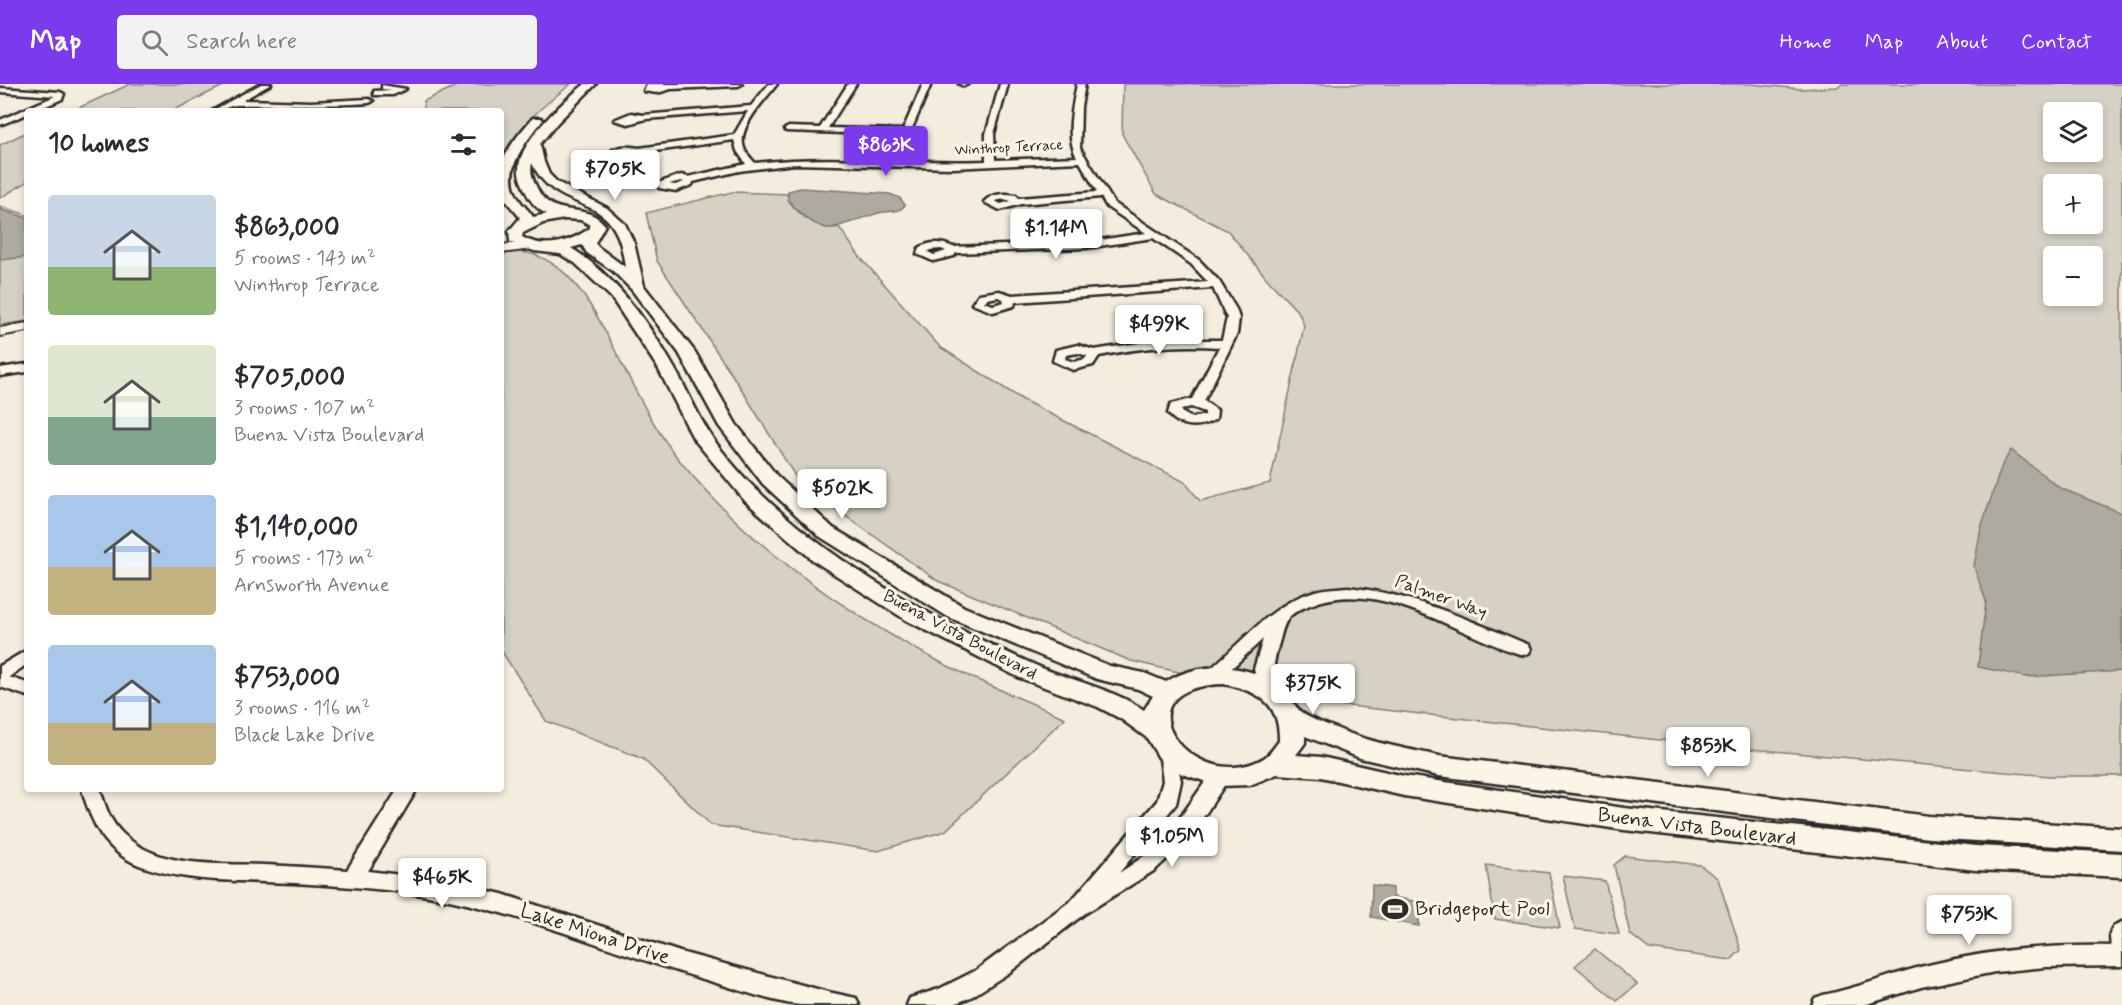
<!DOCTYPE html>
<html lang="en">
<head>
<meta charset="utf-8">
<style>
  :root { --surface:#fff; --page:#f2f2f3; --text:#2b2b33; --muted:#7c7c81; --accent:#7c3aed }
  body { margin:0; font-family:Mynerve,sans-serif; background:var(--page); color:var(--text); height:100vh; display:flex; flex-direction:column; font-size:22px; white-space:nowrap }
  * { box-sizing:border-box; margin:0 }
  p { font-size:20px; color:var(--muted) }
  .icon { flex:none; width:33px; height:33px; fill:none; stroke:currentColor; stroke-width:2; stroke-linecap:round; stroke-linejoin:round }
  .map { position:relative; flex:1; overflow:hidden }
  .panel { position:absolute; left:24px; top:24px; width:480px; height:684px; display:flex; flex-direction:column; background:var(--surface); border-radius:6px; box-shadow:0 3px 9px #0003 }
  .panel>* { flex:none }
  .controls { position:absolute; left:2043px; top:18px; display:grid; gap:12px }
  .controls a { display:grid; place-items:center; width:60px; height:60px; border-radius:6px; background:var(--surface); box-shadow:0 3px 9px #0003; font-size:30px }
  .price { position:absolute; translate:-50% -51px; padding:0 14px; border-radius:6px; background:#fff; color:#222; font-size:20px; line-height:39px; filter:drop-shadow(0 2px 3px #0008) }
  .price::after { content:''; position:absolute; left:50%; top:36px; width:18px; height:14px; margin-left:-9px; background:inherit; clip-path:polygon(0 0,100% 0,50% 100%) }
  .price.active { background:var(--accent); color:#fff }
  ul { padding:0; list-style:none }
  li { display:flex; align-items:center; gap:18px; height:150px; padding:0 24px }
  li span { display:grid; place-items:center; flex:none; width:168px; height:120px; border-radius:6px; color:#555 }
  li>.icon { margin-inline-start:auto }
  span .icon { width:72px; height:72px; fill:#fffc; stroke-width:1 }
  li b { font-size:26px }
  h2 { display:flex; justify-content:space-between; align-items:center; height:72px; padding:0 24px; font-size:26px }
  header { display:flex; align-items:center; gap:36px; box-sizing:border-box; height:84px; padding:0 30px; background:var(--accent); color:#fff }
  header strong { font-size:28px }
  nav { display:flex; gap:33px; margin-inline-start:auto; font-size:21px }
  .search { width:420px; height:54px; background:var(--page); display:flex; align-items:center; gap:15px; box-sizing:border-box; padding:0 21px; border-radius:6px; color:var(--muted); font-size:22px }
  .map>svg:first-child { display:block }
</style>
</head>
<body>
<header>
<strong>Map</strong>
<div class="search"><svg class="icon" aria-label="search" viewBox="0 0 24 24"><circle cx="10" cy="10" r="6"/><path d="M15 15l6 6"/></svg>Search here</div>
<nav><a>Home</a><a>Map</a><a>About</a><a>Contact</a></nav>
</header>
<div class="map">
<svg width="2122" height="921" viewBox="0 0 2122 921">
  <rect width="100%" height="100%" fill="#f4edde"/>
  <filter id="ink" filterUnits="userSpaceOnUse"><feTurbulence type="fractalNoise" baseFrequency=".0167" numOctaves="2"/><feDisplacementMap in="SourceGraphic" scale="12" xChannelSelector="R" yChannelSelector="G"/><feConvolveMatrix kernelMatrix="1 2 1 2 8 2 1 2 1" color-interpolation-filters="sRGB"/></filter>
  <g filter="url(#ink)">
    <!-- green -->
    <g fill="#d6d1c4" stroke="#807e78" stroke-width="1.5" fill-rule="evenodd">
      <polygon points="130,0 227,0 172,27 72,27"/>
      <path d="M460,0h111c-27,21 -54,43 -70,74v-47h-77v-10z"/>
      <path d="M1123,0h628l50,5 36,-2 5,-3h280v692h-73l-353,-32 -393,-43 -172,-40 -193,-80 -138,-97 -58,-94 -85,-129 -11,-48 86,-21 55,2c5,18 34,38 52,33l21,30 80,90 83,53 162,82 15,19 70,-18 34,-157 -5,-13 -31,-33 -40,-49 -72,-37 -34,-60zM2054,28h38v40h-38zM2054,100h38v40h-38zM2054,172h38v40h-38z"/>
      <polygon points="27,48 27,98 0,114 0,61"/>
      <polygon points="0,122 27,131 27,237 0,241"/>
      <path d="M501,168c53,-7 82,37 104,79 23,43 44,92 75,130 70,86 162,150 260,201 40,21 84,37 125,56l-120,113 -67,20 -167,-26 -68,-66 -97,-38 -45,-71z"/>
      <polygon points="1625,772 1700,781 1718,795 1741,866 1731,876 1649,865 1630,850 1614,781"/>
      <polygon points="1486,781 1549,789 1560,844 1495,835"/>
      <polygon points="1563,792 1605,797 1619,850 1575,845"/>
      <polygon points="1595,865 1637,900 1617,917 1575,882"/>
    </g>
    <!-- water -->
    <g fill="#afaaa0" stroke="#7a7771" stroke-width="1.5">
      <path d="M801,104l89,6 10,4 5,7c-5,7 -12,6 -21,7 -16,2 -47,18 -58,16 -15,-4 -29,-16 -38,-28v-9z"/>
      <polygon points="0,125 27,134 27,173 0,176"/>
      <polygon points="2011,366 2060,404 2122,429 2122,587 2026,593 1978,583 1986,517 1974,483 1981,444 2002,381"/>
      <polygon points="1372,801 1393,804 1393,813 1419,818 1419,842 1371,833"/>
    </g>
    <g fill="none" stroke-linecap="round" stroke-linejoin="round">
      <!-- minor casing -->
      <g stroke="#2b2b2b" stroke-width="5">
        <g id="minor">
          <path d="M261,0h10l-28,16 68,2 58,-3 4,2 -4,2c-44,3 -87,1 -131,2 -9,0 -16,6 -26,6z"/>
          <polygon points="647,0 742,0 738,2 671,5 657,9 644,7"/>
          <path d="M769,0h8c-11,15 -41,44 -33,64 2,6 7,10 11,15 76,-9 154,1 231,-2v-27l14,-50h8l-14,50 1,26 82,-3c-12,-20 -4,-52 0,-73h8l-4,23 -1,41 34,55 85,57 20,21 17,28 3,9 -2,16 -33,67 13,9 -1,9c-16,10 -37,9 -48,-6l3,-9 21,-5 27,-52c-41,-3 -81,1 -120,9l-6,9 -20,5 -20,-9 3,-11 22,-5 16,5 64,-10h64l5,-22 -14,-30 -198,14 -1,4 -21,6 -21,-8 7,-10 20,-3 13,4 196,-13 -17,-18 -38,-26 -67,10 -130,5 -2,3 -21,5 -16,-7 2,-6c11,-7 23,-6 34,-1l133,-5 60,-9 -39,-26 -6,-10 -80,7 -21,6 -16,-8c8,-9 21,-9 32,-7l3,3 78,-6 -17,-30 -127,6 -158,-4 -56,7 -46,11 -1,3 -16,6 -17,-3 -1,-5 23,-8 7,2 58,-13 -9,-13 -3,-11 -93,13 -17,7 -17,-5c8,-10 20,-9 32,-7l95,-13 14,-24 -102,8 -18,5 -14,-4 17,-7 12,2 108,-9zM626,68h5l-14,1h1zM681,97l3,1 -9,3 -6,-1zM1004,115l7,2 -10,3 -6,-3zM941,165l5,2 -12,4 -6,-3 2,-2zM998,213l5,2 1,3 -11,3 -9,-3 3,-3zM1078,269l9,3 -2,3 -11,3 -9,-3 1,-4zM1191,323l14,5v3l-13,3 -11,-6 1,-3z"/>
          <polygon points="848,0 856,0 828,44 903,46 923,0 931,0 904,63 897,61 901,51 786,47 785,45 789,43 820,44"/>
          <polygon points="959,0 968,0 964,2"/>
          <polygon points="382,1 406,5 393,11 374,11 374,7 393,6 382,5"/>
          <polygon points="0,4 60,8 64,10 62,15 35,27 27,27 27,30 0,41 0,36 55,12 0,8"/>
          <polygon points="27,280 27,288 0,292 0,284"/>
          <path d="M1348,503c64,7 121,33 181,58l2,4 -2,4 -6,2c-66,-19 -142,-79 -213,-50 -19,8 -24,11 -29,31 -6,21 -10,31 -5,53l-3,4 -6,2 -6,-2 -7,-24 9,-30 -43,40h-12l-3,-4 3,-4c35,-29 63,-67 107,-80 10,-3 22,-3 33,-4z"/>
          <polygon points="27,566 27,580 9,593 27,599 27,612 0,603 0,582"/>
          <path d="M1168,660l6,2 7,35 -5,23 -57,69c51,-31 61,-57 94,-102l7,-2 7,2 2,5 -2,5 -36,55 -36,34 -71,44 -74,58 -39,25 -19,8h-45l3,-7 29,-9 36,-18 97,-71 85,-99 6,-20 -4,-30 3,-5z"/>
          <path d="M82,705h18c5,17 10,33 23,45 36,35 95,29 141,31 28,1 56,3 83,5l51,-81h19l-49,82 66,8 68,15 178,58 148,40 28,6 3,7c-19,0 -40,0 -59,0 -29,-3 -59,-15 -87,-23 -111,-32 -211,-80 -327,-92 -40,-4 -81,-7 -122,-8 -42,-2 -84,-1 -125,-17 -34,-14 -48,-42 -57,-76z"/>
          <path d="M2122,838v44l-76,1 -51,5 -74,15 -57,18h-52l3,-7 8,-3c33,-7 65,-19 97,-28 62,-16 127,-23 191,-21 -2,-13 -2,-20 11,-24z"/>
        </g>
      </g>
      <!-- tertiary casing -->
      <g stroke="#2b2b2b" stroke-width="4">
        <g id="tertiary">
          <polygon points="529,158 533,159 533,165 501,169 501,161"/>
          <polygon points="27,239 27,247 0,252 0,244"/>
        </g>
      </g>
      <!-- secondary casing -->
      <g stroke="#2b2b2b" stroke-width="5">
        <path id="secondary" d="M585,0h11l-38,38 -18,22 4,18 5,12 8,8 50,26 18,16 9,19 10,43 51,66 41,72 41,52 56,52 131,79 146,59 34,7 22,9c31,-20 74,-19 106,-1 13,8 18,19 28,30 7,7 23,12 33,16 34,15 70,21 106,29l490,60 193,12v22l-193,-12 -490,-62 -79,-18 -55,-22v7l-9,12 25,2 83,19 220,32 352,38 146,7v24l-146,-7 -352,-40 -220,-34 -83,-19 -44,-3 -27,11 -30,1 -38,-12 -23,-16 -12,-20 -26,-19 -23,-12 -78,-29 -114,-58 -92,-59 -69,-60 -52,-63 -35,-70 -47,-71 -36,-34 -15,-9 -26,-3 -24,-9 -1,-11 11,-13c-5,-8 -13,-14 -17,-23 -12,-30 12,-57 30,-77h8l2,2c-16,21 -43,50 -25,78 4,7 11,12 15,19l14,-3c-11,-5 -17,-13 -22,-24 -3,-7 -7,-14 -6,-22 1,-28 45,-67 66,-84zM532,79c20,44 63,34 81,64 8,12 10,27 12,40l-27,-20 -3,-4 10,-18c-20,-26 -53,-2 -69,-39 -4,-8 -6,-15 -4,-23zM564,135l17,1 9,5v3c-19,14 -46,22 -68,9l1,-4 20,-10zM582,161l5,8 26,18 19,19 47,63 40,73 44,58 56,52 129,81 149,62 41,10 15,7 -9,14c-33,-22 -73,-29 -109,-45 -97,-43 -198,-97 -275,-172 -16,-14 -41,-44 -52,-62 -12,-19 -21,-41 -32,-60 -25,-45 -61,-96 -105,-123zM1224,600c35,7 56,19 55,57 -4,5 -9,13 -15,17 -71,41 -154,-71 -40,-74z"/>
      </g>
      <!-- minor -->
      <use href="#minor" fill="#fcf5e5" fill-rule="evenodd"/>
      <!-- tertiary -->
      <use href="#tertiary" fill="#fcf5e5" fill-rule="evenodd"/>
      <!-- secondary -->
      <use href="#secondary" fill="#fcf5e5" fill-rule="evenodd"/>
    </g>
  </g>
  <!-- icons -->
  <defs>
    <g id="stadium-bare" transform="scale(2.07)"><path d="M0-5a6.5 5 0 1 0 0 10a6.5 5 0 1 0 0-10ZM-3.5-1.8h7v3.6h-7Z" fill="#2b2b2b" stroke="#fcf5e5" stroke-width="2.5" paint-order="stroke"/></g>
  </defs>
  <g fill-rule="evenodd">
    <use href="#stadium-bare" x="1395" y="825"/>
  </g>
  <g text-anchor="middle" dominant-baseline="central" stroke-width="6" stroke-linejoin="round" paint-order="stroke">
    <!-- far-street labels -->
    <g font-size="15" fill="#2b2b2b" stroke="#fcf5e5">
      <text transform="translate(1009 64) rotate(-3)">Winthrop Terrace</text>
    </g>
    <!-- street labels -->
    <g font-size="18" fill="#2b2b2b" stroke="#fcf5e5">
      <text transform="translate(1441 513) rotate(20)">Palmer Way</text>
      <text transform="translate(960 551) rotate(28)">Buena Vista Boulevard</text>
    </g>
    <!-- near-street labels -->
    <g font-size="21" fill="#2b2b2b" stroke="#fcf5e5">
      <text transform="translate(1697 743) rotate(7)">Buena Vista Boulevard</text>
      <text transform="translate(595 850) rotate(18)">Lake Miona Drive</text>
    </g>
    <!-- near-poi labels -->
    <g font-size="21" fill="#2b2b2b" stroke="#fcf5e5" text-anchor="start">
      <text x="1415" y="825">Bridgeport Pool</text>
    </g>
  </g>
</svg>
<div class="controls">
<a><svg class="icon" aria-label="layers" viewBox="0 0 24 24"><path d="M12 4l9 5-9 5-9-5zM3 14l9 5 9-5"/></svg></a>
<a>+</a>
<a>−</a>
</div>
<b class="price active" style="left:886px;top:93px">$863K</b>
<b class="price" style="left:615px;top:117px">$705K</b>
<b class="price" style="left:1056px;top:176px">$1.14M</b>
<b class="price" style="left:1159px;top:272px">$499K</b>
<b class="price" style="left:842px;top:436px">$502K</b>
<b class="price" style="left:1313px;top:631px">$375K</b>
<b class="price" style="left:1708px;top:694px">$853K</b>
<b class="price" style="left:1172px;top:784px">$1.05M</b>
<b class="price" style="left:442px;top:825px">$465K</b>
<b class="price" style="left:1969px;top:862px">$753K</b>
<section class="panel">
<h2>10 homes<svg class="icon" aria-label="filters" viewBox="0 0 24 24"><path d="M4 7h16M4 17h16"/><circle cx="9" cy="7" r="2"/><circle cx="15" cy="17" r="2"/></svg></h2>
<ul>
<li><span style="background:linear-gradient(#c9d6e8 60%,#8fb573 0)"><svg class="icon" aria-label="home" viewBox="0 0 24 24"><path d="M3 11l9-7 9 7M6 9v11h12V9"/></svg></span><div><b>$863,000</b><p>5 rooms · 143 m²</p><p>Winthrop Terrace</p></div></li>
<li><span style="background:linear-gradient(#dfe7d0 60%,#7fa58c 0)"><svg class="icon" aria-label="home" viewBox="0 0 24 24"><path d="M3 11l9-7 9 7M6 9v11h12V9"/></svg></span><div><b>$705,000</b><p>3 rooms · 107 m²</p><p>Buena Vista Boulevard</p></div></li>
<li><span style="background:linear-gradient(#a9c7e8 60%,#c2b280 0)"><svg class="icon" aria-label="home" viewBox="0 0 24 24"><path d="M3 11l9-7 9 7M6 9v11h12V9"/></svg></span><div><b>$1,140,000</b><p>5 rooms · 173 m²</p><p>Arnsworth Avenue</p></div></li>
<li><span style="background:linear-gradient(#a9c7e8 65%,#c2b280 0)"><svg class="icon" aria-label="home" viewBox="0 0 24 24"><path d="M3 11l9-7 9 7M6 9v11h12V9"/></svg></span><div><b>$753,000</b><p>3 rooms · 116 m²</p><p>Black Lake Drive</p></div></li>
</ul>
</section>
</div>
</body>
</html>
